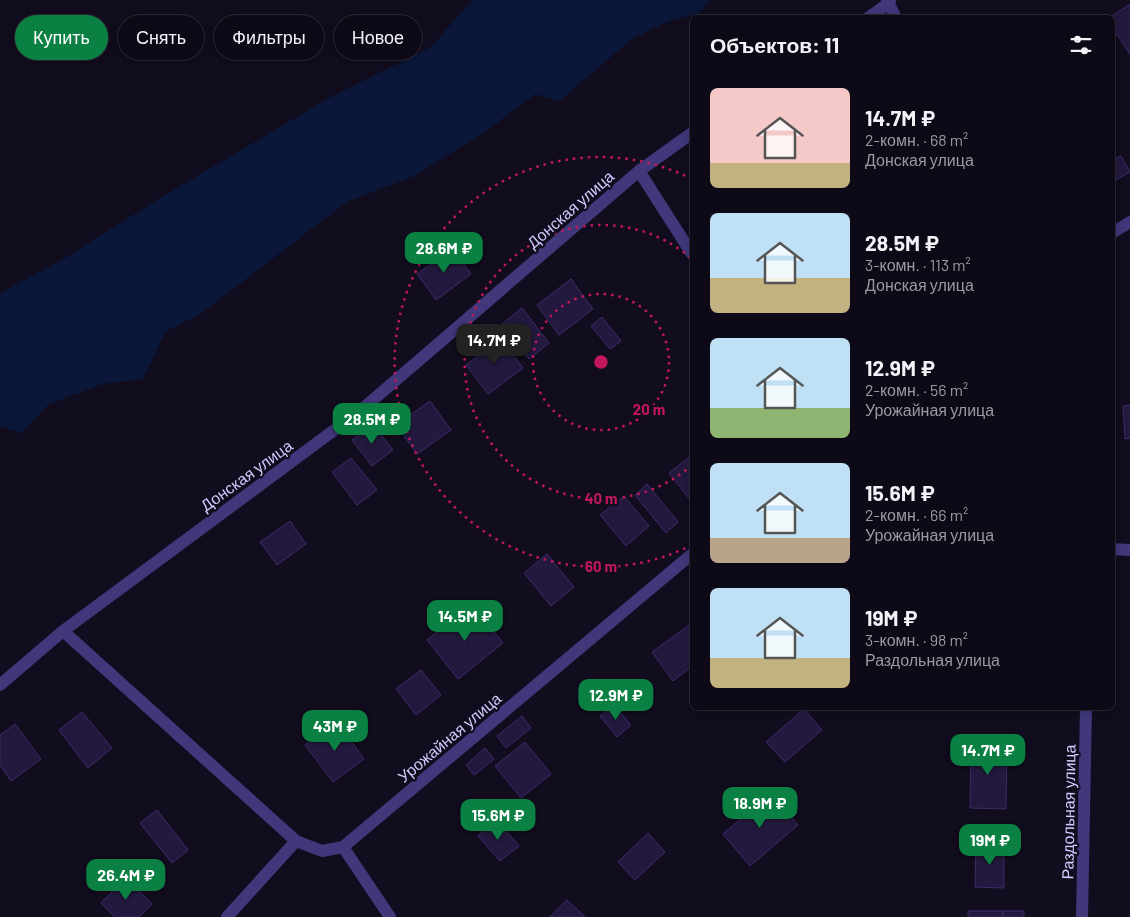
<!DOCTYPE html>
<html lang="ru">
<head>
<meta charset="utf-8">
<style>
  :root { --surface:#0d0916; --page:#1b1723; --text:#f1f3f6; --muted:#9a9aa1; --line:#2d2a35; --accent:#0b8043 }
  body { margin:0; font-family:Barlow,sans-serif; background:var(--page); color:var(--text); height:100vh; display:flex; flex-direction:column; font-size:19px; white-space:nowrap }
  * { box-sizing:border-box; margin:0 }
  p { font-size:16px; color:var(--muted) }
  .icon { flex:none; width:28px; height:28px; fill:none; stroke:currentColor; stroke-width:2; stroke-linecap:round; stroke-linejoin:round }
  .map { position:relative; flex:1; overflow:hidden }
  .sheet { position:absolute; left:690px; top:15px; width:425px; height:695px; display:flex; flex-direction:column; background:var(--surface); border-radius:8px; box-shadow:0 2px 12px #0003,0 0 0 1px var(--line) }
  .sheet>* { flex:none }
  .top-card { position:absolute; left:15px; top:15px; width:475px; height:45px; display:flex; gap:10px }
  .price { position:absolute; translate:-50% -42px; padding:0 11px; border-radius:10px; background:var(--accent); color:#fff; font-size:16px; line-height:32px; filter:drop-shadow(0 1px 2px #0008) }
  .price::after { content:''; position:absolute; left:50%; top:30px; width:15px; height:11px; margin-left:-8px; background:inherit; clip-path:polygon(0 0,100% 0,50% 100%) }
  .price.active { background:#222; color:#fff }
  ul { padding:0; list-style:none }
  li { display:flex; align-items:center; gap:15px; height:125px; padding:0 20px }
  li span { display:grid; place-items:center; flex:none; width:140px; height:100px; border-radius:8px; color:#555 }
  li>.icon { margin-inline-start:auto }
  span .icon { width:60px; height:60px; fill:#fffc; stroke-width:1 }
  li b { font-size:21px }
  h2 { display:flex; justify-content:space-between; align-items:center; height:60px; padding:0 20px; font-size:21px }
  .tag { padding:0 18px; border-radius:22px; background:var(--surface); box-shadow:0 2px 12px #0003,0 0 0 1px var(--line); font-size:18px; line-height:45px }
  .tag.active { background:var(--accent); color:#fff }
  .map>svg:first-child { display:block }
</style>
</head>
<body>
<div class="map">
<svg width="1130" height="917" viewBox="0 0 1130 917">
  <rect width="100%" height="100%" fill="#110c1e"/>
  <!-- water -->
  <polygon fill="#0a1739" points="472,0 710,0 700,13 669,21 632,39 559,101 535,94 482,134 414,176 347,202 200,314 166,331 143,379 102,384 48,405 21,433 0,426 0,293 60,261 157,200 327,99 431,47"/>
  <!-- building -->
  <g fill="#23193e" stroke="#3d2c69">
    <polygon points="1130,4 1130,54 1112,27 1112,18 1109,18"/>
    <polygon points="1121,156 1130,172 1112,182 1112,161"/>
    <polygon points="452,249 471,274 436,300 417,274"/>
    <polygon points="571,279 593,309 559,335 537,305"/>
    <polygon points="522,308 549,343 529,359 502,324"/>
    <polygon points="602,317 621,341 610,349 591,326"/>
    <polygon points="501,339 523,368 488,394 466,365"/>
    <polygon points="430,401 451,430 417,454 396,425"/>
    <polygon points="1130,405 1130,438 1125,439 1123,406"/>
    <polygon points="373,424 393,450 372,466 352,440"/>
    <polygon points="692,455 692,500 691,501 669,473"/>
    <polygon points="351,458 377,490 357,505 332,472"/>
    <polygon points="647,484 678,522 666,533 635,495"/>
    <polygon points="624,496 649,526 626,546 600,515"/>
    <polygon points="290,521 306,544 277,565 260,542"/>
    <polygon points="547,554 574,587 551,606 524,573"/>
    <polygon points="472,604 503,643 458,679 427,640"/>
    <polygon points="689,625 692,630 692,666 673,681 652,652"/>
    <polygon points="421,670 441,695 416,715 396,689"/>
    <polygon points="614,705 631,725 617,737 600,716"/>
    <polygon points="804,709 822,730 785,762 766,742"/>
    <polygon points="82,712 112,748 88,768 59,730"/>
    <polygon points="522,716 531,728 506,748 497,736"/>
    <polygon points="337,722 364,759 333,782 305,745"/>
    <polygon points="15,724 41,759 11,781 0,765 0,735"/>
    <polygon points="525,742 551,774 521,798 495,766"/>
    <polygon points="971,743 1007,744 1006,809 970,808"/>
    <polygon points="485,748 494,759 474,775 466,765"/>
    <polygon points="771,793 798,825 750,866 723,834"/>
    <polygon points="157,810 188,850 172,863 140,823"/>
    <polygon points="497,820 519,846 500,861 478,836"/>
    <polygon points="648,833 665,852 635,880 618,862"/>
    <polygon points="976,845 1004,845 1004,888 975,887"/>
    <polygon points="126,878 152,904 139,917 115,917 101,903"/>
    <polygon points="567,900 585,917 550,917"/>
    <rect x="968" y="911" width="35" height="6"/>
    <rect x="1003" y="911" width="21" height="6"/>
  </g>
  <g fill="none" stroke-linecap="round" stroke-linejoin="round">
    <!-- minor -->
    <g stroke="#40387b" stroke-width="12">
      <polyline points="887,0 896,18"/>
      <polyline points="868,18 889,3 890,0"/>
      <polyline points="639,171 692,254"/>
      <polyline points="1112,233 1130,222"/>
      <polyline points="1112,549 1130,550"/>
      <polyline points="63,631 296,841"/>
      <polyline points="0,685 63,631 360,411 639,171 692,133"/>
      <polyline points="343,847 390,917"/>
      <polyline points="227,917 296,841 322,851 343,847 692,554"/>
      <polyline points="1082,917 1086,708"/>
    </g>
  </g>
  <!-- distance rings -->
  <g fill="none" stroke="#c2185b" stroke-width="2.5" stroke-dasharray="2.5 5">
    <circle cx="601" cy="362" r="68"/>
    <path d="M692 465A137 137 0 1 1 692 259"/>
    <path d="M692 545A205 205 0 1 1 692 179"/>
  </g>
  <g text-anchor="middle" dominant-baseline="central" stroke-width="4.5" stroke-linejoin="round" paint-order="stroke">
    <!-- street labels -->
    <g font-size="16" fill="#d4cafe" stroke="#110c1e">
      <text transform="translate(570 209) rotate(-41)">Донская улица</text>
      <text transform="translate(246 475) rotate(-36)">Донская улица</text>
      <text transform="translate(449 737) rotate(-40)">Урожайная улица</text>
      <text transform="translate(1068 812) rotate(-89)">Раздольная улица</text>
    </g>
  </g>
  <circle cx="601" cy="362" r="8" fill="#c2185b" stroke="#110c1e" stroke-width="2.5"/>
  <g font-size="15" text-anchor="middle" font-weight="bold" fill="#c2185b" stroke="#110c1e" stroke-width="4.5" stroke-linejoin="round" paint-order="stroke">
    <text x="649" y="415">20 m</text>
    <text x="601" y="504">40 m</text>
    <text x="601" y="572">60 m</text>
  </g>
</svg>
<b class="price" style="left:444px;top:274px">28.6M ₽</b>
<b class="price active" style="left:494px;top:366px">14.7M ₽</b>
<b class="price" style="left:372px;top:445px">28.5M ₽</b>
<b class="price" style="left:465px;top:642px">14.5M ₽</b>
<b class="price" style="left:616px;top:721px">12.9M ₽</b>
<b class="price" style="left:335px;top:752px">43M ₽</b>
<b class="price" style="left:988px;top:776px">14.7M ₽</b>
<b class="price" style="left:760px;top:829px">18.9M ₽</b>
<b class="price" style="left:498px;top:841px">15.6M ₽</b>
<b class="price" style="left:990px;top:866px">19M ₽</b>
<b class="price" style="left:126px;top:901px">26.4M ₽</b>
<div class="top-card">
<a class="tag active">Купить</a>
<a class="tag">Снять</a>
<a class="tag">Фильтры</a>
<a class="tag">Новое</a>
</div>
<section class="sheet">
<h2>Объектов: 11<svg class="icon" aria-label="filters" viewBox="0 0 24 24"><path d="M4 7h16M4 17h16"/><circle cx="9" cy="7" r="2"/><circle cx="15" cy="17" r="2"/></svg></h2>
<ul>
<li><span style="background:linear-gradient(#f6c9c9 75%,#c2b280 0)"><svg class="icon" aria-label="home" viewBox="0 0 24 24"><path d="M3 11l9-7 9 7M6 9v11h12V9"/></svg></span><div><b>14.7M ₽</b><p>2-комн. · 68 m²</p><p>Донская улица</p></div></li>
<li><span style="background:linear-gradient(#bfe0f5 65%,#c2b280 0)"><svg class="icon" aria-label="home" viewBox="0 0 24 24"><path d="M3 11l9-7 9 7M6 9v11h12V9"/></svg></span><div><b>28.5M ₽</b><p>3-комн. · 113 m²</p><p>Донская улица</p></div></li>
<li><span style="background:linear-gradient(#bfe0f5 70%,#8fb573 0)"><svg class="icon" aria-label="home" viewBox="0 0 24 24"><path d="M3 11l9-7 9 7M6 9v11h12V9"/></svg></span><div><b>12.9M ₽</b><p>2-комн. · 56 m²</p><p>Урожайная улица</p></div></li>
<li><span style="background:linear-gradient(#bfe0f5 75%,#b9a48a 0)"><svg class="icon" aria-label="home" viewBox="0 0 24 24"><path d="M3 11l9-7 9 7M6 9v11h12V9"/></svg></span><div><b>15.6M ₽</b><p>2-комн. · 66 m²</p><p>Урожайная улица</p></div></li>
<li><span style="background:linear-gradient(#bfe0f5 70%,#c2b280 0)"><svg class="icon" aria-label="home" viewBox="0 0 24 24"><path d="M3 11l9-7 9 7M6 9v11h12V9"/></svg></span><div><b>19M ₽</b><p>3-комн. · 98 m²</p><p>Раздольная улица</p></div></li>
</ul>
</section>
</div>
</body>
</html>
